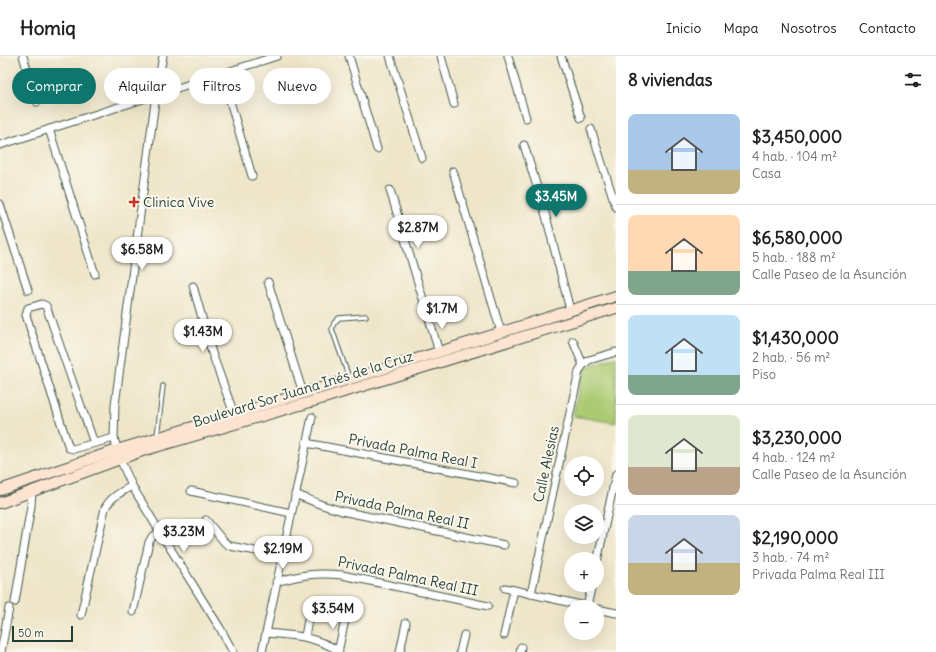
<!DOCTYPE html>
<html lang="es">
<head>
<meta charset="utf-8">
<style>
  :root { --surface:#fff; --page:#f2f2f2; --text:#202124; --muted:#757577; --line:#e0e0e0; --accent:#0f766e }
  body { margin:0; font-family:Delius,sans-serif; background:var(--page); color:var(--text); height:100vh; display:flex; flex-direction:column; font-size:15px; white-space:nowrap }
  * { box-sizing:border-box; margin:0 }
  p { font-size:13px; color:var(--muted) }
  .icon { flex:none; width:22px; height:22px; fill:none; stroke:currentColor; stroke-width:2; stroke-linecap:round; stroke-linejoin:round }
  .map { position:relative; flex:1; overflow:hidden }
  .drawer { display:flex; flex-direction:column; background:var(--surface); width:320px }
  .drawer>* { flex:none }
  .top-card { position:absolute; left:12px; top:12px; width:380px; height:36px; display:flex; gap:8px }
  .tools { position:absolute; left:564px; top:400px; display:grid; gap:8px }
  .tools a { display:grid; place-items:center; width:40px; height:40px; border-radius:50%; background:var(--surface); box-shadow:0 4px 16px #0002; font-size:20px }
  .scale { position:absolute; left:12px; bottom:10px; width:61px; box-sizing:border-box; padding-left:4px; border:2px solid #1f3d34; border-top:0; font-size:11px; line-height:14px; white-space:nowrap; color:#1f3d34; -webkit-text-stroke:3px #fbf7ec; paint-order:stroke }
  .price { position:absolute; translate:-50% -34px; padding:0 9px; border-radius:14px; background:#fff; color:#222; font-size:13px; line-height:26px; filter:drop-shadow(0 1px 2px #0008) }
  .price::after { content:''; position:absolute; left:50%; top:24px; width:12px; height:9px; margin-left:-6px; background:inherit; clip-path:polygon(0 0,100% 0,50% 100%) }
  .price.current { background:var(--accent); color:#fff }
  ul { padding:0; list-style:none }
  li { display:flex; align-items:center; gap:12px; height:100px; padding:0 12px }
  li+li { border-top:1px solid var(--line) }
  li span { display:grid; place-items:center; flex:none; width:112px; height:80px; border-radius:8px; color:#555 }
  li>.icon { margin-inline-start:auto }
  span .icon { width:48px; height:48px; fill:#fffc; stroke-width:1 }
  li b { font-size:17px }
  h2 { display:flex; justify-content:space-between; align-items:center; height:48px; padding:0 12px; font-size:17px }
  .chip { padding:0 14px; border-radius:18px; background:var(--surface); box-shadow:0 4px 16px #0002; font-size:14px; line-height:36px }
  .chip.current { background:var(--accent); color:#fff }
  header { display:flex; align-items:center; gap:24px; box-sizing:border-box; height:56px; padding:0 20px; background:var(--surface); border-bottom:1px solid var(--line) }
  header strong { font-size:19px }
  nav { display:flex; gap:22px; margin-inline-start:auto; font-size:14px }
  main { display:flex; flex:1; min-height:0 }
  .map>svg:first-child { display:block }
</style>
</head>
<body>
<header>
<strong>Homiq</strong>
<nav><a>Inicio</a><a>Mapa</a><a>Nosotros</a><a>Contacto</a></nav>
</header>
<main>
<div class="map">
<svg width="616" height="596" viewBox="0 0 616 596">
  <rect width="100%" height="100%" fill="#fbf7ec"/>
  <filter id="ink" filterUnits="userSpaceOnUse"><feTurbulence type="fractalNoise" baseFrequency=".025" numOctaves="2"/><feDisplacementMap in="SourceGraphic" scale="8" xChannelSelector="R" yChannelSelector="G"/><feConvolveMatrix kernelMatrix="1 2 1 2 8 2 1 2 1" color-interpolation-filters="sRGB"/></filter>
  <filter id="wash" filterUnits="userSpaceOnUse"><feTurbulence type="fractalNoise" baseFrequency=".012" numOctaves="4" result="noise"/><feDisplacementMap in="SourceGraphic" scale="16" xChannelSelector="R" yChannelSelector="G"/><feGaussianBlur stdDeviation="0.9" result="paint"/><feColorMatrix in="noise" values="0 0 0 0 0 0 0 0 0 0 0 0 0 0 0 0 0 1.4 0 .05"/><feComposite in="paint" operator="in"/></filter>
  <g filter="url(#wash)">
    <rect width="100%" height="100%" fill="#efe6ca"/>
    <!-- green -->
    <polygon fill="#abca72" stroke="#658453" points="616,301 616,367 573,360 583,312"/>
  </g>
  <g filter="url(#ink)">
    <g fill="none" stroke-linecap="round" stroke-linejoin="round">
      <!-- service casing -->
      <g stroke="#3e564a" stroke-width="5.5">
        <g id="service">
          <polyline points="349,322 332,273 334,267 339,262 366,260"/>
          <polyline points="157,381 163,330"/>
        </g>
      </g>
      <!-- minor casing -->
      <g stroke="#3e564a" stroke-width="9">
        <g id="minor">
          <polyline points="23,0 37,46"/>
          <polyline points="163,0 156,38 115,349 114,382 120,403 132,430 160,476 220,572 233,596"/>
          <polyline points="349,0 377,93"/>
          <polyline points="390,0 422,102"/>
          <polyline points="441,0 454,48"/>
          <polyline points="508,0 526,62"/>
          <polyline points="561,0 581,62"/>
          <polyline points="222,18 252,120"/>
          <polyline points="49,73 95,218"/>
          <polyline points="591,73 616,151"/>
          <polyline points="0,89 277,0"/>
          <polyline points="524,89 546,160 570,254"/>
          <polyline points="453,115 501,276"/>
          <polyline points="390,134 439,296"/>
          <polyline points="0,148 28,234"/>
          <polyline points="268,226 303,337"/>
          <polyline points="193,230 212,297 234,358"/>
          <polyline points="583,309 589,304 616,296"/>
          <polyline points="94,387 46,250 42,248 28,252 26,259 69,392 73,393 114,382"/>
          <polyline points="306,387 516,427"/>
          <polyline points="191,435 291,457"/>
          <polyline points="295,438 322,449 342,455 504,489"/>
          <polyline points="206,464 225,487 230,490 282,500"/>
          <polyline points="597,506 616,418"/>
          <path d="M276,526c25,-7 40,-10 66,-7l146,31"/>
          <polyline points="505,532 590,551"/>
          <polyline points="531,538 579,315 583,309 573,285"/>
          <polyline points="15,546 31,450 32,436"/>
          <polyline points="587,550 592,529"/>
          <polyline points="597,553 616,557"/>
          <polyline points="133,556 149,486 152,481 160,476"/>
          <path d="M81,559l24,-107c6,-11 16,-16 27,-22"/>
          <path d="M266,577c28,2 48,3 73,18"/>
          <polyline points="504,579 514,534"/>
          <polyline points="305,580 308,564"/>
          <polyline points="1,596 9,552"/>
          <polyline points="262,596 312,361"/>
          <polyline points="338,596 347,555"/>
          <polyline points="400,596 406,567"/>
          <polyline points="460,596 464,579"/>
          <polyline points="520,596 521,591"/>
        </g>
      </g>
      <!-- secondary casing -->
      <g stroke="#3e564a" stroke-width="12">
        <g id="secondary">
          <polyline points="0,434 117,394 439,296 616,240"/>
          <polyline points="0,447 142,395 324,342 616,252"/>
        </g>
      </g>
      <!-- service -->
      <use href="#service" stroke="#fff" stroke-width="3.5"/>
      <!-- minor -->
      <use href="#minor" stroke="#fff" stroke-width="7"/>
      <!-- secondary -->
      <use href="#secondary" stroke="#fde4d1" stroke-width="10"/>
    </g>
  </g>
  <!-- markers -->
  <path fill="#c8321e" stroke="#fbf7ec" stroke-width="1.5" d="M132 140h4v4h4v4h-4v4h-4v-4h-4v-4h4z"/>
  <g text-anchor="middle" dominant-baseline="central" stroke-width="4" stroke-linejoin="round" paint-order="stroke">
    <!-- poi labels -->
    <g font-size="14" fill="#1f3d34" stroke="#fbf7ec" text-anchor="start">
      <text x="143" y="146">Clinica Vive</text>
    </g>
    <!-- street labels -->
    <g font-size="14" fill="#1f3d34" stroke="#fbf7ec">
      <text transform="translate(303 333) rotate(-17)">Boulevard Sor Juana Inés de la Cruz</text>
      <text transform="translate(413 395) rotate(11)">Privada Palma Real I</text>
      <text transform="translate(546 408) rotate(-78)">Calle Alesias</text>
      <text transform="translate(402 454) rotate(12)">Privada Palma Real II</text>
      <text transform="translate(408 520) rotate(12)">Privada Palma Real III</text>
    </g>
  </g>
</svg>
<div class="tools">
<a><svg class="icon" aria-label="locate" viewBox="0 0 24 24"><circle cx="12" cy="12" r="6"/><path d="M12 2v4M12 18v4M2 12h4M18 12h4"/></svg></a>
<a><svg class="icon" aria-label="layers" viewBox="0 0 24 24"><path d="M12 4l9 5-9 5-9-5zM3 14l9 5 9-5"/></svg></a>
<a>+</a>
<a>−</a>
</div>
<div class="scale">50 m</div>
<b class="price current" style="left:556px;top:162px">$3.45M</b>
<b class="price" style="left:418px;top:193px">$2.87M</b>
<b class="price" style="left:142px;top:215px">$6.58M</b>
<b class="price" style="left:442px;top:274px">$1.7M</b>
<b class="price" style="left:203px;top:297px">$1.43M</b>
<b class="price" style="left:184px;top:497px">$3.23M</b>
<b class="price" style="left:283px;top:514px">$2.19M</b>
<b class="price" style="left:333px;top:574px">$3.54M</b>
<div class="top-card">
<a class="chip current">Comprar</a>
<a class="chip">Alquilar</a>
<a class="chip">Filtros</a>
<a class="chip">Nuevo</a>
</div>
</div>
<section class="drawer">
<h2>8 viviendas<svg class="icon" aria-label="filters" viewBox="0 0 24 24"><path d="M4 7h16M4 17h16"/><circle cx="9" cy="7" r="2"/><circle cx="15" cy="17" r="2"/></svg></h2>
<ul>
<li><span style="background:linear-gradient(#a9c7e8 70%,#c2b280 0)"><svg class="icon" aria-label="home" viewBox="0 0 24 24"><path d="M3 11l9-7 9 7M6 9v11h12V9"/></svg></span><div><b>$3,450,000</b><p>4 hab. · 104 m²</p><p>Casa</p></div></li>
<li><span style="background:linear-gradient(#ffd9b3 70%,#7fa58c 0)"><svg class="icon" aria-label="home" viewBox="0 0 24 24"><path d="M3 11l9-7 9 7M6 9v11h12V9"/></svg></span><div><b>$6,580,000</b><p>5 hab. · 188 m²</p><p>Calle Paseo de la Asunción</p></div></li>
<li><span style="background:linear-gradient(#bfe0f5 75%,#7fa58c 0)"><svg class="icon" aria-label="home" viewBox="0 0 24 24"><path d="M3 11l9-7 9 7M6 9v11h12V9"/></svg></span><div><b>$1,430,000</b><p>2 hab. · 56 m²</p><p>Piso</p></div></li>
<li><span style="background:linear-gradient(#dfe7d0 65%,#b9a48a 0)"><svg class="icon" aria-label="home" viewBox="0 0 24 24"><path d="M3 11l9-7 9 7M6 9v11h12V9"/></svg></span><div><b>$3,230,000</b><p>4 hab. · 124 m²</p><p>Calle Paseo de la Asunción</p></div></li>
<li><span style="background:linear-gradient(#c9d6e8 60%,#c2b280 0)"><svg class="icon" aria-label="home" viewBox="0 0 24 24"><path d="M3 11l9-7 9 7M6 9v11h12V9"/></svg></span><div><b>$2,190,000</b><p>3 hab. · 74 m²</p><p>Privada Palma Real III</p></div></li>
</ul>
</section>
</main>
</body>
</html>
